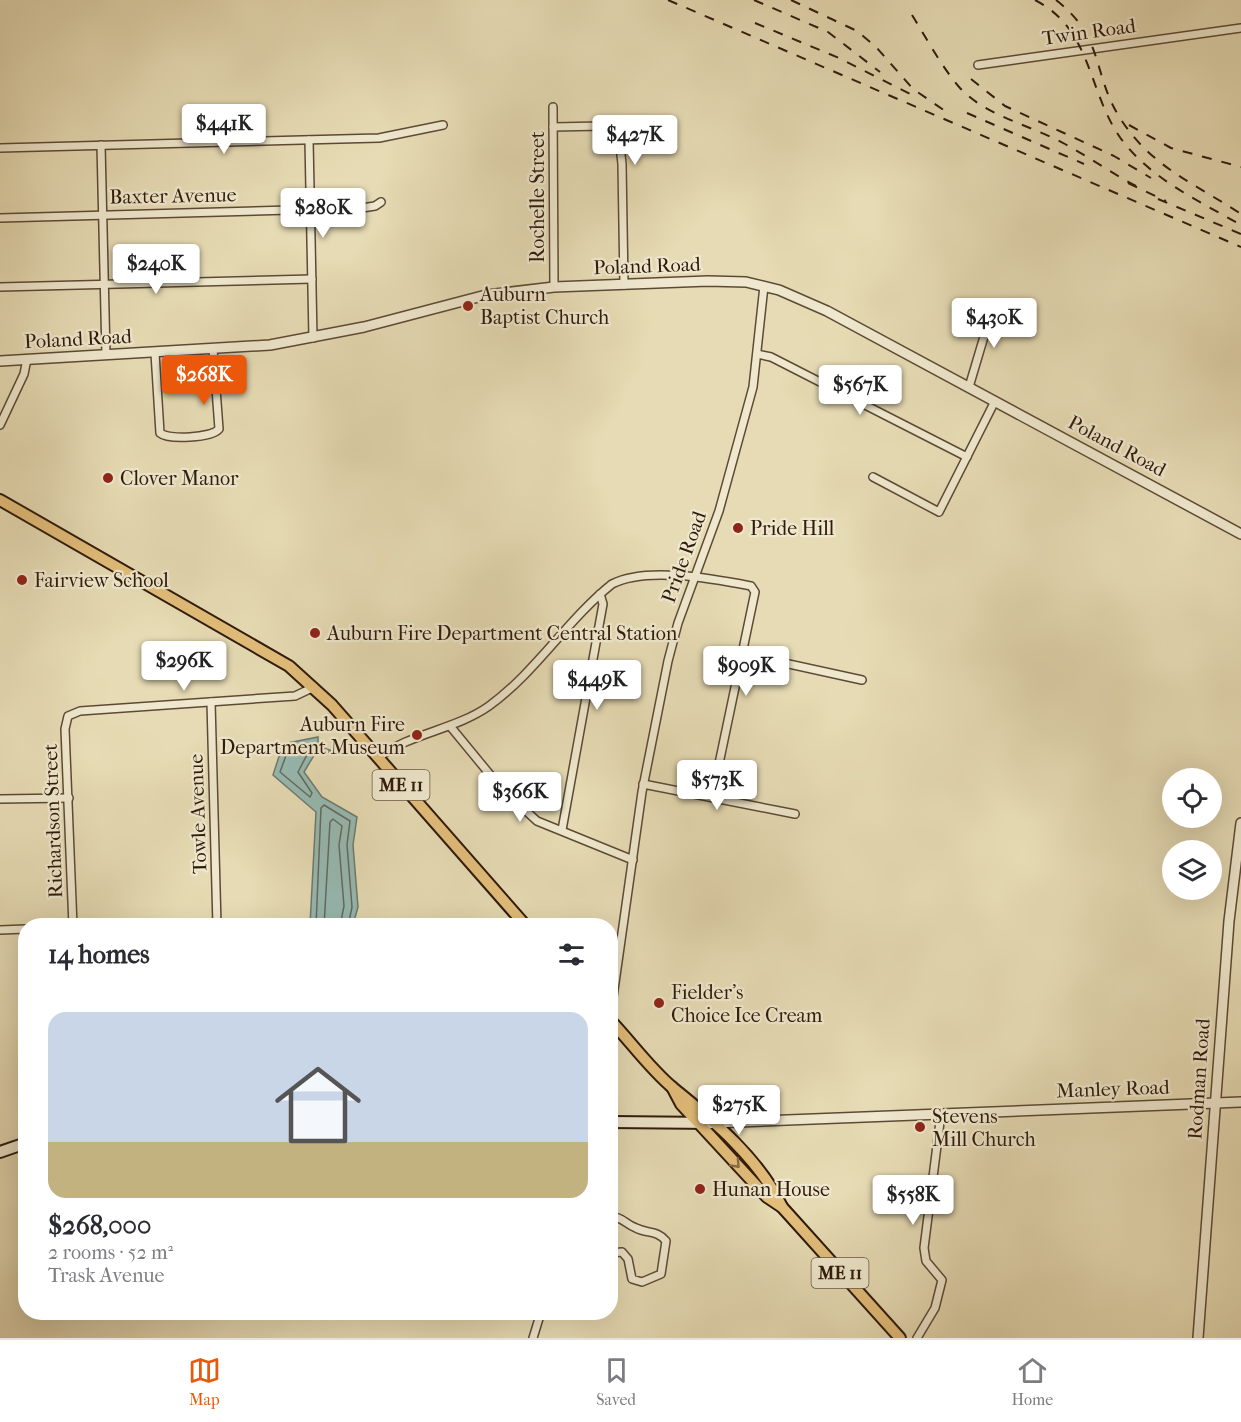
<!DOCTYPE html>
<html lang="en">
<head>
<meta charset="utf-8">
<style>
  :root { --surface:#fff; --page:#f2f2f3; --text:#2b2b33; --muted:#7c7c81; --line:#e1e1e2; --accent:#ea580c }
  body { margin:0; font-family:"IM FELL French Canon",serif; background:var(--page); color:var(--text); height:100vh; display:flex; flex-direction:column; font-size:22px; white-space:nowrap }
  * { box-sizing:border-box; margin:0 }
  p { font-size:20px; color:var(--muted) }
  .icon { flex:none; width:33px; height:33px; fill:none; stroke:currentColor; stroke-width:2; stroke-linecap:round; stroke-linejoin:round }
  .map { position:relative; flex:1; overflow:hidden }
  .panel { position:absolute; left:18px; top:918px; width:600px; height:402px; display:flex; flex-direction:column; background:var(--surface); border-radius:24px; box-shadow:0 6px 24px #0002 }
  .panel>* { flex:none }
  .tools { position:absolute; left:1162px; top:768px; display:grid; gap:12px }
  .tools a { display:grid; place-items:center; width:60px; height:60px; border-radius:50%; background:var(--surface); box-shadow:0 6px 24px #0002; font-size:30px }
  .price { position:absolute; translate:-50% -51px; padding:0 14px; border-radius:6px; background:#fff; color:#222; font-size:20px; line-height:39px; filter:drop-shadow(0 2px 3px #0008) }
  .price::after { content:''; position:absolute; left:50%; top:36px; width:18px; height:14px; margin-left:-9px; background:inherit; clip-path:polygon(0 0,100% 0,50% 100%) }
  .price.current { background:var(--accent); color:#fff }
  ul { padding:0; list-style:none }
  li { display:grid; align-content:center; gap:12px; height:318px; padding:0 30px }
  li+li { border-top:2px solid var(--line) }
  li span { display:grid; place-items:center; height:186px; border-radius:18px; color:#555 }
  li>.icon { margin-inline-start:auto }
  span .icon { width:108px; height:108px; fill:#fffc; stroke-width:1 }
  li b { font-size:26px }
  h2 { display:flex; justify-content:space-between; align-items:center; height:72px; padding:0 30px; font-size:26px }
  .tab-bar { display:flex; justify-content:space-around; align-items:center; height:84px; border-top:2px solid var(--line); background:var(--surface); font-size:16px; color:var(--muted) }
  .tab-bar a { display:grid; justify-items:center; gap:3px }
  .tab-bar .current { color:var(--accent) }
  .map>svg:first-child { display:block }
</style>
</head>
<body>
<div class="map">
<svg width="1241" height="1338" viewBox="0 0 1241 1338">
  <rect width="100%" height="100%" fill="#e6dbb4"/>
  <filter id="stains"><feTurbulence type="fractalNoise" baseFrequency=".00333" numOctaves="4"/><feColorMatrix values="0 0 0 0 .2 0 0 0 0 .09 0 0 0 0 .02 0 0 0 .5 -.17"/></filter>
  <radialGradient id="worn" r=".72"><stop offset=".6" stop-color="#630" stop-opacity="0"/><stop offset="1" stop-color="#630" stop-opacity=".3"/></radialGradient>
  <!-- water -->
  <polygon fill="#97bab3" stroke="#6d7a70" stroke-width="1.5" points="318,737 318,746 335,752 316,752 304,772 322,797 357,817 353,845 358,907 353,925 310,925 316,812 273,775 283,744"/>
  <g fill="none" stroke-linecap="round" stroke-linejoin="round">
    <!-- shore -->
    <g stroke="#636a5f" stroke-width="1.5">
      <polygon points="307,745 310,749 298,772 312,793 310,797 280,772 288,750"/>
      <polyline points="316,926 321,808 324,805 350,821 347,845 352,907 348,926"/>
      <polyline points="324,926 330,822 333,819 342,826 339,845 344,906 340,926"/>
    </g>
    <!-- minor casing -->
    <g stroke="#5d4a35" stroke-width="10">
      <g id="minor">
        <polyline points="978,65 1241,28"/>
        <polyline points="553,107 554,287"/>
        <polyline points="553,127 602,126 613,131 619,137 622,164 624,285"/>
        <polyline points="309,140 313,338"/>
        <polyline points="101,145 106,355"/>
        <polyline points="0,148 379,138 443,125"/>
        <polyline points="0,218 362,208 375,206 381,202"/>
        <polyline points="0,287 312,279"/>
        <path d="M155,353l5,80c8,7 52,5 59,-4l-6,-80"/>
        <polyline points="757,354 771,357 967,457"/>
        <polyline points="969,387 994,303"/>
        <polyline points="0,425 24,374 27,359"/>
        <polyline points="873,477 939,512 995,401"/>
        <polyline points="743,654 862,680"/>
        <polyline points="211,702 217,926"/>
        <polyline points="450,726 501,788 537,821 633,860"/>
        <path d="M378,758c32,-25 77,-28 111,-52 47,-34 78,-86 123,-122 34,-18 102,-5 139,2l4,6 -43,205"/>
        <polyline points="643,784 795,814"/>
        <polyline points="0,799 69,798"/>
        <polyline points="562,830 603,604 600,594"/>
        <polyline points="73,926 65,729 68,716 80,711 295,696 314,687"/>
        <polyline points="0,930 26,929"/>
        <polyline points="610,1018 642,792 668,661 678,623 719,511 753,387 764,286"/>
        <path d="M610,1216c13,1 15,8 26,12 12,6 21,2 30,13l-5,33 -19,8 -10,-3 -4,-20 -6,-7 -12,1"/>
        <polyline points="533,1338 541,1312"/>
        <polyline points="917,1338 935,1308 942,1280 926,1261 924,1248 941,1114"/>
      </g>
    </g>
    <!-- tertiary casing -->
    <g stroke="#5d4a35" stroke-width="12">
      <g id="tertiary">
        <polyline points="0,361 270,345 364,327 486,295 554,287 708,281 746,282 779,290 827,311 1241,534"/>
        <polyline points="714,1123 1241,1102"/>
        <polyline points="1198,1338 1229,921 1241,823"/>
      </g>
    </g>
    <!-- secondary casing -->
    <g stroke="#2f1a0b" stroke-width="14">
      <g id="secondary">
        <polyline points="610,1122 714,1123"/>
        <polyline points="0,1152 26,1143"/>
      </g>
    </g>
    <!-- primary casing -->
    <g stroke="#2f1a0b" stroke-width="14">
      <g id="primary">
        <polyline points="0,500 289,666 332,705 526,926"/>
        <path d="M610,1020c21,22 40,49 63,68 40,32 87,72 109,119"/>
        <polyline points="672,1087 681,1104 767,1197 782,1207 900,1338"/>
      </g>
    </g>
    <!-- minor -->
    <use href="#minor" stroke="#efe8ce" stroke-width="7"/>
    <!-- tertiary -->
    <use href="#tertiary" stroke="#efe8ce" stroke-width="9"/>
    <!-- secondary -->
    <use href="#secondary" stroke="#efe8ce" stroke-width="10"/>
    <!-- primary -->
    <use href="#primary" stroke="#e3be7a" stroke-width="10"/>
    <!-- rail -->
    <g stroke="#2f1a0b" stroke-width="2" stroke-dasharray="10 10" stroke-linecap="butt">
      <polyline points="668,0 1241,247"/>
      <polyline points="754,0 828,32 880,72"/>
      <polyline points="791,0 857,31 876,47 913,89 951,115"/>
      <path d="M1035,0c60,31 52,97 90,144 30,37 76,58 116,81"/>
      <path d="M1056,0c49,38 36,74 64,118 31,49 74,65 121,96"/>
      <path d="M912,15c15,24 29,51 48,73 27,29 71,37 105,56 24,13 46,29 71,42"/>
      <polyline points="755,23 839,58 916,97"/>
      <polyline points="971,79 1005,106 1114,156 1151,178"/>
      <polyline points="967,113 1084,164"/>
      <polyline points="1129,125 1171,148 1241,167"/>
      <polyline points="1128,183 1166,201"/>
      <polyline points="1158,199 1241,234"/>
    </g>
  </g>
  <!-- one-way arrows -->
  <defs><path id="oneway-chevron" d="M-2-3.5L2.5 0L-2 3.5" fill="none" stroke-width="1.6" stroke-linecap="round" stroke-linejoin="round" transform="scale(1.5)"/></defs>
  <use stroke="#896c42" href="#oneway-chevron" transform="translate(736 1164) rotate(47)"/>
  <!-- markers -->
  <g fill="#8f2418" stroke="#efe8ce" stroke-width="2">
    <circle cx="468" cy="306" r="6"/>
    <circle cx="108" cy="478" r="6"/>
    <circle cx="738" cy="528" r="6"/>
    <circle cx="22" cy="580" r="6"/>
    <circle cx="315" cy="633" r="6"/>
    <circle cx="417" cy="735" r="6"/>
    <circle cx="659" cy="1003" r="6"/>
    <circle cx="920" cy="1127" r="6"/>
    <circle cx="700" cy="1189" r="6"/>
  </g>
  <g text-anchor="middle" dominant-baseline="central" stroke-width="4.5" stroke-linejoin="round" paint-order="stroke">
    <!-- shield labels -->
    <g fill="#efe8ce" stroke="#695846" stroke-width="1.5">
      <rect x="372.5" y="770" width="57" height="30" rx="4.5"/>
      <rect x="811.5" y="1258" width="57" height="30" rx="4.5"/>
    </g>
    <g font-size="18" font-weight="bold" fill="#2f1a0b">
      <text x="401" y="785">ME 11</text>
      <text x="840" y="1273">ME 11</text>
    </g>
    <!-- street labels -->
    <g font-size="20" fill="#2f1a0b" stroke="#efe8ce">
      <text transform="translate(1089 32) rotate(-8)">Twin Road</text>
      <text transform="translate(173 196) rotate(-1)">Baxter Avenue</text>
      <text transform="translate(537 197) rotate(-90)">Rochelle Street</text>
      <text transform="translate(647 266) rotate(-2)">Poland Road</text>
      <text transform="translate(78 339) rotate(-3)">Poland Road</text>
      <text transform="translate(1117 446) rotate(28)">Poland Road</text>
      <text transform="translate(684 557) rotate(-70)">Pride Road</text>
      <text transform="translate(198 814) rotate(-92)">Towle Avenue</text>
      <text transform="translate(53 821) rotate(-92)">Richardson Street</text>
      <text transform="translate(1199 1079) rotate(-86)">Rodman Road</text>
      <text transform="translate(1113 1089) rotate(-2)">Manley Road</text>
    </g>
    <!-- poi labels -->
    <g font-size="20" fill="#2f1a0b" stroke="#efe8ce" text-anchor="start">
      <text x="480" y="294">Auburn<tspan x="480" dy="23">Baptist Church</tspan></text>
      <text x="120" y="478">Clover Manor</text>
      <text x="750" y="528">Pride Hill</text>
      <text x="34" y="580">Fairview School</text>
      <text x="327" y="633">Auburn Fire Department Central Station</text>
      <text x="405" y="724" text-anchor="end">Auburn Fire<tspan x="405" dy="23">Department Museum</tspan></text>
      <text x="671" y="992">Fielder's<tspan x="671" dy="23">Choice Ice Cream</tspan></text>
      <text x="932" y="1116">Stevens<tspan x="932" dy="23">Mill Church</tspan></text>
      <text x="712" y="1189">Hunan House</text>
    </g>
  </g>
  <rect width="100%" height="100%" filter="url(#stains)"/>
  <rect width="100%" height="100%" fill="url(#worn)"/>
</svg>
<div class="tools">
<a><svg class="icon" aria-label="locate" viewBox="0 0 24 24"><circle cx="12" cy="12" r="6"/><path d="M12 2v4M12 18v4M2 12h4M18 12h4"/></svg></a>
<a><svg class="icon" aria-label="layers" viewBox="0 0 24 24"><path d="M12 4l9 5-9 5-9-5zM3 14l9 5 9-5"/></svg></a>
</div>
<b class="price" style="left:224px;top:155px">$441K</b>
<b class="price" style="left:635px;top:166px">$427K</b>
<b class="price" style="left:323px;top:239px">$280K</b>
<b class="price" style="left:156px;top:295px">$240K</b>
<b class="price" style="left:994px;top:349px">$430K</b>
<b class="price current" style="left:204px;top:406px">$268K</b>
<b class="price" style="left:860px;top:416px">$567K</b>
<b class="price" style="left:184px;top:692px">$296K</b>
<b class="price" style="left:746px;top:697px">$909K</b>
<b class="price" style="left:597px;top:711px">$449K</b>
<b class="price" style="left:717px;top:811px">$573K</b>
<b class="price" style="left:520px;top:823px">$366K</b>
<b class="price" style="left:739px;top:1136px">$275K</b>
<b class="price" style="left:913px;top:1226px">$558K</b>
<section class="panel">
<h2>14 homes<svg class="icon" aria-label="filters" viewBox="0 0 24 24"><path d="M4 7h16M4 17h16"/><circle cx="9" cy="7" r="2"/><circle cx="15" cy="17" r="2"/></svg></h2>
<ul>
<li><span style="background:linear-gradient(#c9d6e8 70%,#c2b280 0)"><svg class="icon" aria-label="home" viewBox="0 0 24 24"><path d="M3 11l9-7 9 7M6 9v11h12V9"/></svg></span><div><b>$268,000</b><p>2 rooms · 52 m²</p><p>Trask Avenue</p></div></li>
</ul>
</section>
</div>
<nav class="tab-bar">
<a class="current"><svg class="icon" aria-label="map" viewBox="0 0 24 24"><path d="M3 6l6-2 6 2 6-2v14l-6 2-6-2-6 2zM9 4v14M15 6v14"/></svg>Map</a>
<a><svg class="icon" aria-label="saved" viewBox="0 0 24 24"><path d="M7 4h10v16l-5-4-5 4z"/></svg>Saved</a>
<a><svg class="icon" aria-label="home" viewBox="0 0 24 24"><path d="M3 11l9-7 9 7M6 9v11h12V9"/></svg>Home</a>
</nav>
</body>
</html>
